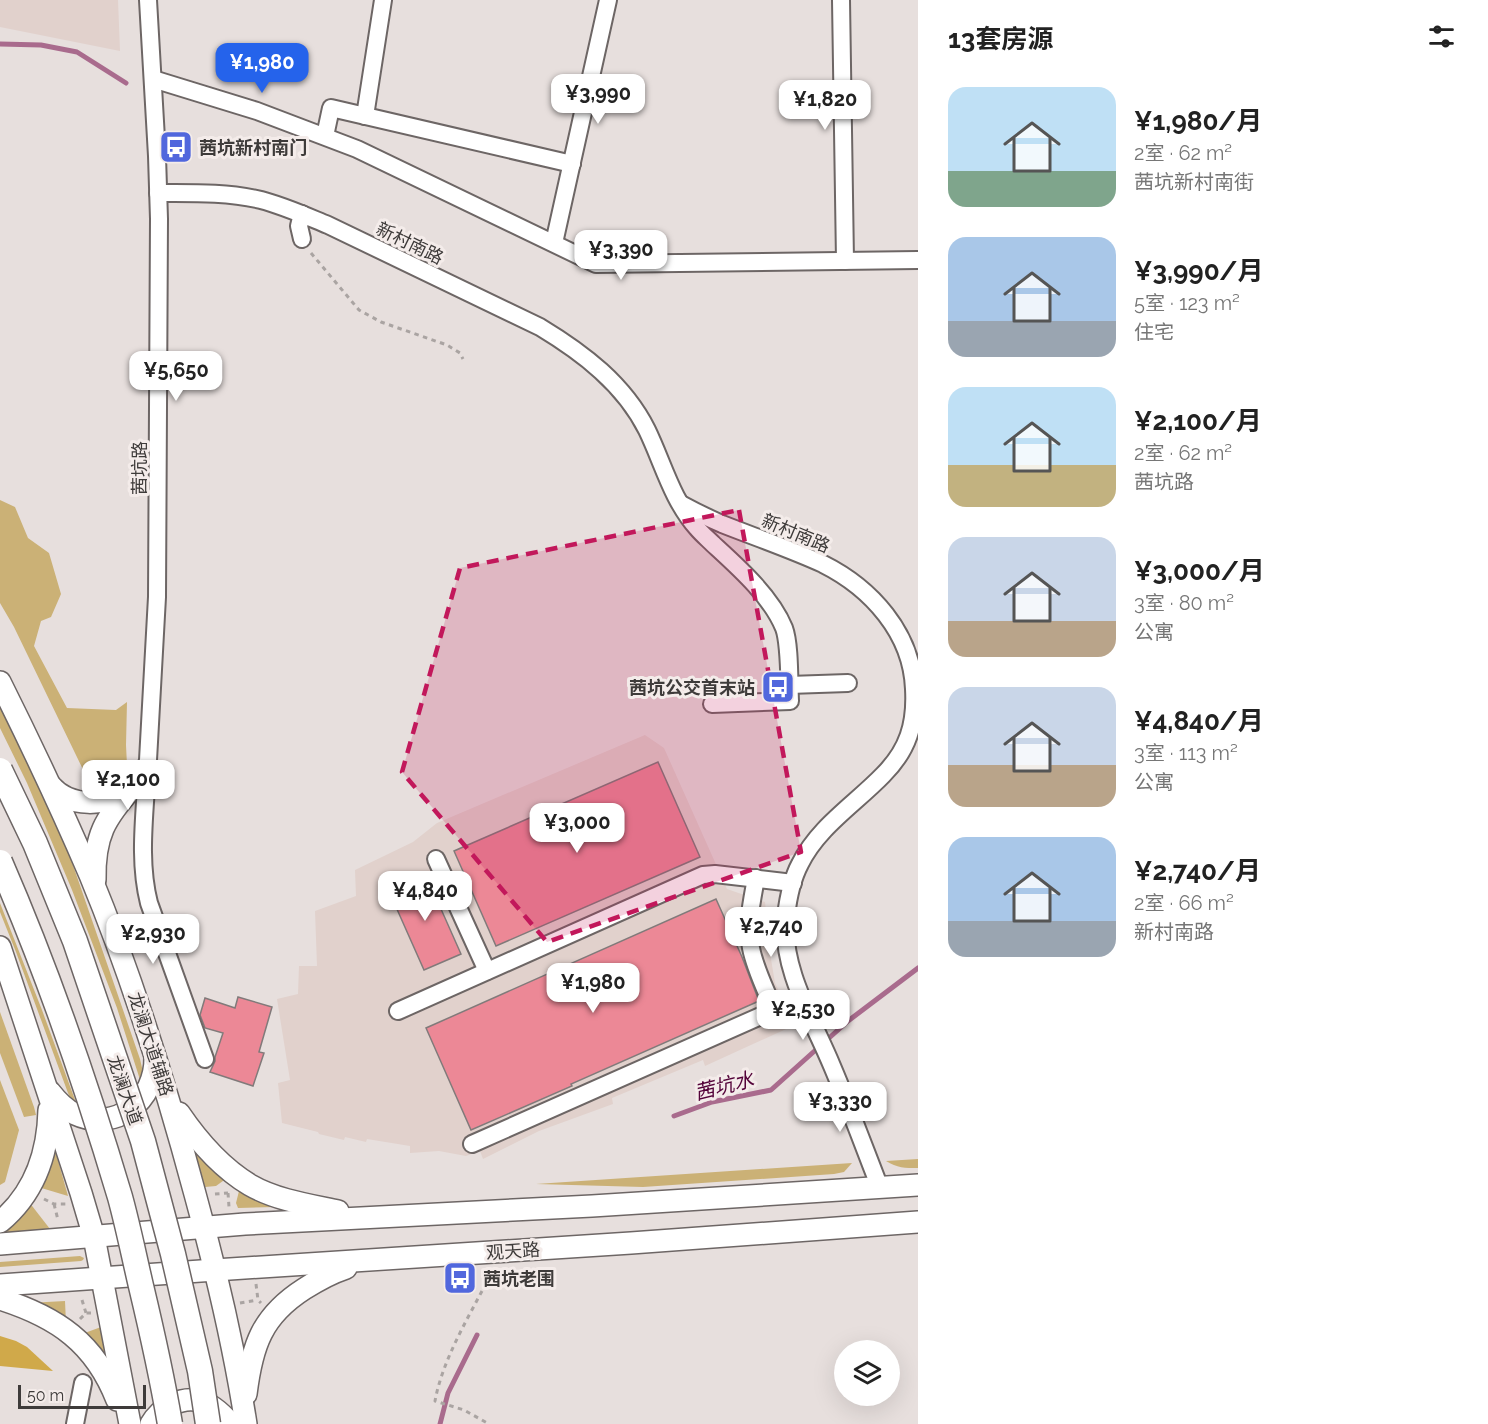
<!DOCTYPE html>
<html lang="zh">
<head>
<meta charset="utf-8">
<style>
  :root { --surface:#fff; --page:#f6f6f6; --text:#222; --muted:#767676; --accent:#2563eb }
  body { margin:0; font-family:Raleway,"Noto Sans SC",sans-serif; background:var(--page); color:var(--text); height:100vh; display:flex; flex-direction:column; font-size:22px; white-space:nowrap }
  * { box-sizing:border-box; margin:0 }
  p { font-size:20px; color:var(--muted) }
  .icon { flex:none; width:33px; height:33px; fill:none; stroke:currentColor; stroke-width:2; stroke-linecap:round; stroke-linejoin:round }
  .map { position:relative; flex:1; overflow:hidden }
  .sheet { display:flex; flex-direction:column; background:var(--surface); width:570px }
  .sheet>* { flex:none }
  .fabs { position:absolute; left:834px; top:1340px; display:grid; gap:12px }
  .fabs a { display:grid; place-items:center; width:66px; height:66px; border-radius:50%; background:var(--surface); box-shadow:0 6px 24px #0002; font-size:30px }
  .scale { position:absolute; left:18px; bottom:15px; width:128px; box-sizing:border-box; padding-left:6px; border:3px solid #3e3b3a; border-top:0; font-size:16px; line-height:21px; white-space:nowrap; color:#3e3b3a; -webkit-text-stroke:4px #f4ecea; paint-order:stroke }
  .price { position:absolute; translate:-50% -51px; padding:0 14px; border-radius:12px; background:#fff; color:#222; font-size:20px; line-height:39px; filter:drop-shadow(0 2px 3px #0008) }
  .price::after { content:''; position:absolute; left:50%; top:36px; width:18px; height:14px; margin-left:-9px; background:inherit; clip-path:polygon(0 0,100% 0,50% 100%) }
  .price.active { background:var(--accent); color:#fff }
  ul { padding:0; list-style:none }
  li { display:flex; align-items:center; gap:18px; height:150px; padding:0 30px }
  li span { display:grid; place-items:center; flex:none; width:168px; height:120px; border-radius:18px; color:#555 }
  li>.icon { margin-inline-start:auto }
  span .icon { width:72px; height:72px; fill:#fffc; stroke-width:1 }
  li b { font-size:26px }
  h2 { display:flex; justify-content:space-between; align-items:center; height:72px; padding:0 30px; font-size:26px }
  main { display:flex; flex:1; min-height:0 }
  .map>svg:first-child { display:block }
</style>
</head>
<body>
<main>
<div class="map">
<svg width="918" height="1424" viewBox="0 0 918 1424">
  <rect width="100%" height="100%" fill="#e7dfdd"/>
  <!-- built -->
  <g fill="#e1d1cc">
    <polygon points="0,0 118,0 120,51 0,27"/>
    <polygon points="645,735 664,748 727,889 765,902 771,959 775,983 795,1025 705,1066 703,1060 612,1098 613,1104 539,1131 483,1159 480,1151 466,1156 439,1151 410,1153 410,1146 367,1139 366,1142 345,1137 344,1140 319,1134 318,1132 282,1123 278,1083 290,1080 277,999 298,994 299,966 317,966 315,911 356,896 355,870 413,842 437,823"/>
  </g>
  <!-- green -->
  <g fill="#cbb176">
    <polygon points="0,500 15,507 28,538 49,553 61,594 51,617 41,621 34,646 67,708 116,710 127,702 126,745 127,765 118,780 103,791 90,784 14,627 0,603"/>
    <polygon points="0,700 56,816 140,1059 143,1072 142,1086 117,1008 72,890 27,783 0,728"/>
    <polygon points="0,903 42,1010 78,1108 71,1100 68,1093 16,952 0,912"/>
    <polygon points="0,1012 34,1107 36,1115 24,1117 0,1053"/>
    <polygon points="0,1080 19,1130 5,1182 0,1185"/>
    <polygon points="54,1146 68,1196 38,1187"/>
    <polygon points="198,1150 227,1178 216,1186 205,1187 195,1153"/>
    <path d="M918,1159v9c-13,0 -21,0 -32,-7z"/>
    <polygon points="852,1163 844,1172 834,1174 643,1187 536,1184"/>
    <polygon points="240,1187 276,1207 238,1208 236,1203"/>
    <polygon points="29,1202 50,1229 0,1233 0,1231"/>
    <polygon points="80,1256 84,1258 83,1260 81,1261 0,1267 0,1262"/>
    <polygon points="65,1301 66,1323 28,1303"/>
    <polygon points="101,1327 111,1370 82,1334"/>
  </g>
  <!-- forest -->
  <polygon fill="#d0a94a" points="0,1336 16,1341 27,1347 53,1371 0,1366"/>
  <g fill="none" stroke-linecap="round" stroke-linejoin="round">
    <!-- stream -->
    <g stroke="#a96b8d" stroke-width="5">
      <polyline points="0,44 41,45 77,52 126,83"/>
      <polyline points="674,1116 712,1102 771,1090 848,1021 918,968"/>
      <polyline points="440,1424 448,1393 477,1335"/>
    </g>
  </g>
  <!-- building -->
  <g fill="#ec8896" stroke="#817a7a" stroke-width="1.5">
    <polygon points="658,762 700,857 496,946 454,851"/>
    <polygon points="425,873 461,954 424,970 388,889"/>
    <polygon points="716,899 742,957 759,1001 571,1084 572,1086 471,1130 426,1028"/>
    <polygon points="238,997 272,1007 259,1052 264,1053 253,1086 210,1072 215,1061 215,1057 223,1033 205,1028 200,1015 205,998 235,1008"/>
  </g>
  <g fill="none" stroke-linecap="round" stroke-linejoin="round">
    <!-- minor casing -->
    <g stroke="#6d6665" stroke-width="20">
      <g id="minor">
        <polyline points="841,0 845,261"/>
        <polyline points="153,79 257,111 357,149 596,264 918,260"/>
        <polyline points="365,116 383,0"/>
        <polyline points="325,136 331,108 572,164"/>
        <path d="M158,193c35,0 69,-1 103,7 23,6 45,16 67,25l212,102c43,26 84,57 107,103 16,33 25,70 50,98 5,6 11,11 16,16 25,23 58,52 71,84 6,16 5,53 6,73l-78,3"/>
        <polyline points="302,214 299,226 302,239"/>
        <polyline points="554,243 608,0"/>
        <path d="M681,504c13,7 27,14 41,20 33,13 68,25 101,40 48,24 89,69 91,125 2,35 -6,61 -31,86 -28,29 -65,52 -83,89 -8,15 -12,35 -14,52 -6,51 27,104 46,150 17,40 32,81 48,122"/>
        <polyline points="789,685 848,683"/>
        <path d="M147,770c-2,44 -9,90 2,133l56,156"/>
        <polyline points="133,787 144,775 148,760 157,597 159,219 157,156 148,0"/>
        <polyline points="436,859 487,971"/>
        <polyline points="398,1011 703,875 715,874 793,883"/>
        <path d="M472,1144l302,-134c-8,-20 -19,-41 -23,-62 -5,-22 1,-47 5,-70"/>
        <polyline points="75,1424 83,1383"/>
      </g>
    </g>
    <!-- major casing -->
    <g stroke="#6d6665" stroke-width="24">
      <g id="major">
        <path d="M0,682c32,64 62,128 90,193 43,104 76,211 105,319 21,76 39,152 51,230"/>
        <path d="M51,786c19,22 54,20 77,5"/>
        <path d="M95,880c-1,-44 10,-62 38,-93"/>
        <polyline points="0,947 81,1193 94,1237 130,1424"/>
        <path d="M50,1092c7,9 14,17 25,22 41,19 81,-14 80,-57"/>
        <path d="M179,1113c19,28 41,54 71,72 26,15 59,20 88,26"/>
        <path d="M0,1222c35,-29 48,-68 49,-112"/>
        <polyline points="0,1244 245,1224 592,1206 918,1185"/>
        <polyline points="0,1285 215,1270 631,1243 918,1222"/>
        <path d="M0,1299c57,18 95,44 117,101"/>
        <path d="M246,1394c6,-49 16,-78 58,-105 14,-9 27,-16 42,-21"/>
        <path d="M151,1424c9,-16 30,-28 49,-23 12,3 23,14 31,23"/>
      </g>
    </g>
    <!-- path -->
    <g stroke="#aaa4a2" stroke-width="3" stroke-dasharray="4.5 4.5" stroke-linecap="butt">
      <polyline points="311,253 359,310 381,322 447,345 460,353 463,359"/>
      <polyline points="228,1193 229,1207"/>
      <polyline points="215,1194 228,1193"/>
      <polyline points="44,1199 54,1204 66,1204"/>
      <polyline points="54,1204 58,1220"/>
      <polyline points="256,1284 258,1300 261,1303"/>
      <path d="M482,1291c-18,34 -40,72 -47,110l29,9 25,14"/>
      <polyline points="82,1300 86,1313"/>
      <polyline points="240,1303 257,1300"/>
      <polyline points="80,1319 86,1313 91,1313"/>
    </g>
    <!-- minor -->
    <use href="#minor" stroke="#fff" stroke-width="16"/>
    <!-- major -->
    <use href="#major" stroke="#fff" stroke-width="21"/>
    <!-- highway-bridge casing -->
    <g stroke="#6d6665" stroke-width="27" stroke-linecap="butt">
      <g id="highway-bridge">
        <polyline points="0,770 35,843 75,941 143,1141 173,1254 200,1371 208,1424"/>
        <path d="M0,862c47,108 86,221 120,335 8,29 14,59 21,89 11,46 21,91 29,138"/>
      </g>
    </g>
    <!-- highway-bridge -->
    <use href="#highway-bridge" stroke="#fff" stroke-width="24"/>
  </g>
  <!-- marked area -->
  <path fill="#c2185b" fill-opacity="0.2" stroke="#c2185b" stroke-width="4.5" stroke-dasharray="12 8" stroke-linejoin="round" d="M739,510l62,342 -254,90 -145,-170 58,-204z"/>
  <!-- icons -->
  <defs>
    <g id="bus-square" transform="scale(1.725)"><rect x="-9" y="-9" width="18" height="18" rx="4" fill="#5167dd" stroke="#f4ecea"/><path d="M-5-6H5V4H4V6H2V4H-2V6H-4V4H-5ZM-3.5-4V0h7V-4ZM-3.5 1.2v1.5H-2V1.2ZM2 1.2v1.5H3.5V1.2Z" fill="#fff"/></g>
  </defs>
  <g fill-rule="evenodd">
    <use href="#bus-square" x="176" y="147"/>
    <use href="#bus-square" x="778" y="687"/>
    <use href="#bus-square" x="460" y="1278"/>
  </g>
  <g text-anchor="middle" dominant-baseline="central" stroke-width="6" stroke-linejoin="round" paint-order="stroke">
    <!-- poi labels -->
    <g font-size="18" font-weight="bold" fill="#3e3b3a" stroke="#f4ecea" text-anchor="start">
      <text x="199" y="147">茜坑新村南门</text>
      <text x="755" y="687" text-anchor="end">茜坑公交首末站</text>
      <text x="483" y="1278">茜坑老围</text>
    </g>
    <!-- street labels -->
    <g font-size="18" fill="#3e3b3a" stroke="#f4ecea">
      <text transform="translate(410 243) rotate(26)">新村南路</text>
      <text transform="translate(139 468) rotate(-90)">茜坑路</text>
      <text transform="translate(796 533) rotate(23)">新村南路</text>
      <text transform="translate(151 1044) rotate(72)">龙澜大道辅路</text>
      <text transform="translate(125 1090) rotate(71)">龙澜大道</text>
      <text transform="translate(513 1251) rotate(-4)">观天路</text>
    </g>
    <!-- water labels -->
    <g font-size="20" font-style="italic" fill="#530339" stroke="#f4ecea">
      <text transform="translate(724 1086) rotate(-14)">茜坑水</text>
    </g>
  </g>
</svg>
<div class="fabs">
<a><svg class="icon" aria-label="layers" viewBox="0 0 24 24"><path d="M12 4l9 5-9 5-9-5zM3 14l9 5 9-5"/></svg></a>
</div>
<div class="scale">50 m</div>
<b class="price active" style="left:262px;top:94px">¥1,980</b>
<b class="price" style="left:598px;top:125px">¥3,990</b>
<b class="price" style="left:825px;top:131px">¥1,820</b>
<b class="price" style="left:621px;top:281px">¥3,390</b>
<b class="price" style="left:176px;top:402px">¥5,650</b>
<b class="price" style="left:128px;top:811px">¥2,100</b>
<b class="price" style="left:577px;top:854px">¥3,000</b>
<b class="price" style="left:425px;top:922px">¥4,840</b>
<b class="price" style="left:771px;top:958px">¥2,740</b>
<b class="price" style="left:153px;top:965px">¥2,930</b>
<b class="price" style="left:593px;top:1014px">¥1,980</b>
<b class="price" style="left:803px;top:1041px">¥2,530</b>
<b class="price" style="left:840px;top:1133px">¥3,330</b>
</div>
<section class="sheet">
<h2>13套房源<svg class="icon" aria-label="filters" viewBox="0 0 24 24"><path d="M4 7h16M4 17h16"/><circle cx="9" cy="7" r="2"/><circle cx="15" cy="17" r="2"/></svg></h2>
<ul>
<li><span style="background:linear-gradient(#bfe0f5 70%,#7fa58c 0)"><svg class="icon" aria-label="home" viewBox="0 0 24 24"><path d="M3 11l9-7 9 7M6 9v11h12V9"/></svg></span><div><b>¥1,980/月</b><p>2室 · 62 m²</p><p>茜坑新村南街</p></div></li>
<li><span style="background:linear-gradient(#a9c7e8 70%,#9aa5b1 0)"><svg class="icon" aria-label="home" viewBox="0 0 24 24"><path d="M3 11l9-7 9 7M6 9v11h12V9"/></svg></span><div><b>¥3,990/月</b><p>5室 · 123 m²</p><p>住宅</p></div></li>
<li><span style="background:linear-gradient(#bfe0f5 65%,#c2b280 0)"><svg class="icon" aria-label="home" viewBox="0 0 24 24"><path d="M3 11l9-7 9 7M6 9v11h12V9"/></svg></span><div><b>¥2,100/月</b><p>2室 · 62 m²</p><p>茜坑路</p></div></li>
<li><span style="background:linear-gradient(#c9d6e8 70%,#b9a48a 0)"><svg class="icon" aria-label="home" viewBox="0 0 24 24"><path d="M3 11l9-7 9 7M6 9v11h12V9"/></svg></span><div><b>¥3,000/月</b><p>3室 · 80 m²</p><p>公寓</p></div></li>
<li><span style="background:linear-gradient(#c9d6e8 65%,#b9a48a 0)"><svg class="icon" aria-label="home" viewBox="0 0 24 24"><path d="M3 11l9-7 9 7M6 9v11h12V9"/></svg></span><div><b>¥4,840/月</b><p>3室 · 113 m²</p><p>公寓</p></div></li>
<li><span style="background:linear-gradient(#a9c7e8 70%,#9aa5b1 0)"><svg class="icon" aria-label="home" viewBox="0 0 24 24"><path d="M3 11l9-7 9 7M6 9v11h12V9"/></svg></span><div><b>¥2,740/月</b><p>2室 · 66 m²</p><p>新村南路</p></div></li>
</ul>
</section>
</main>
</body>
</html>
